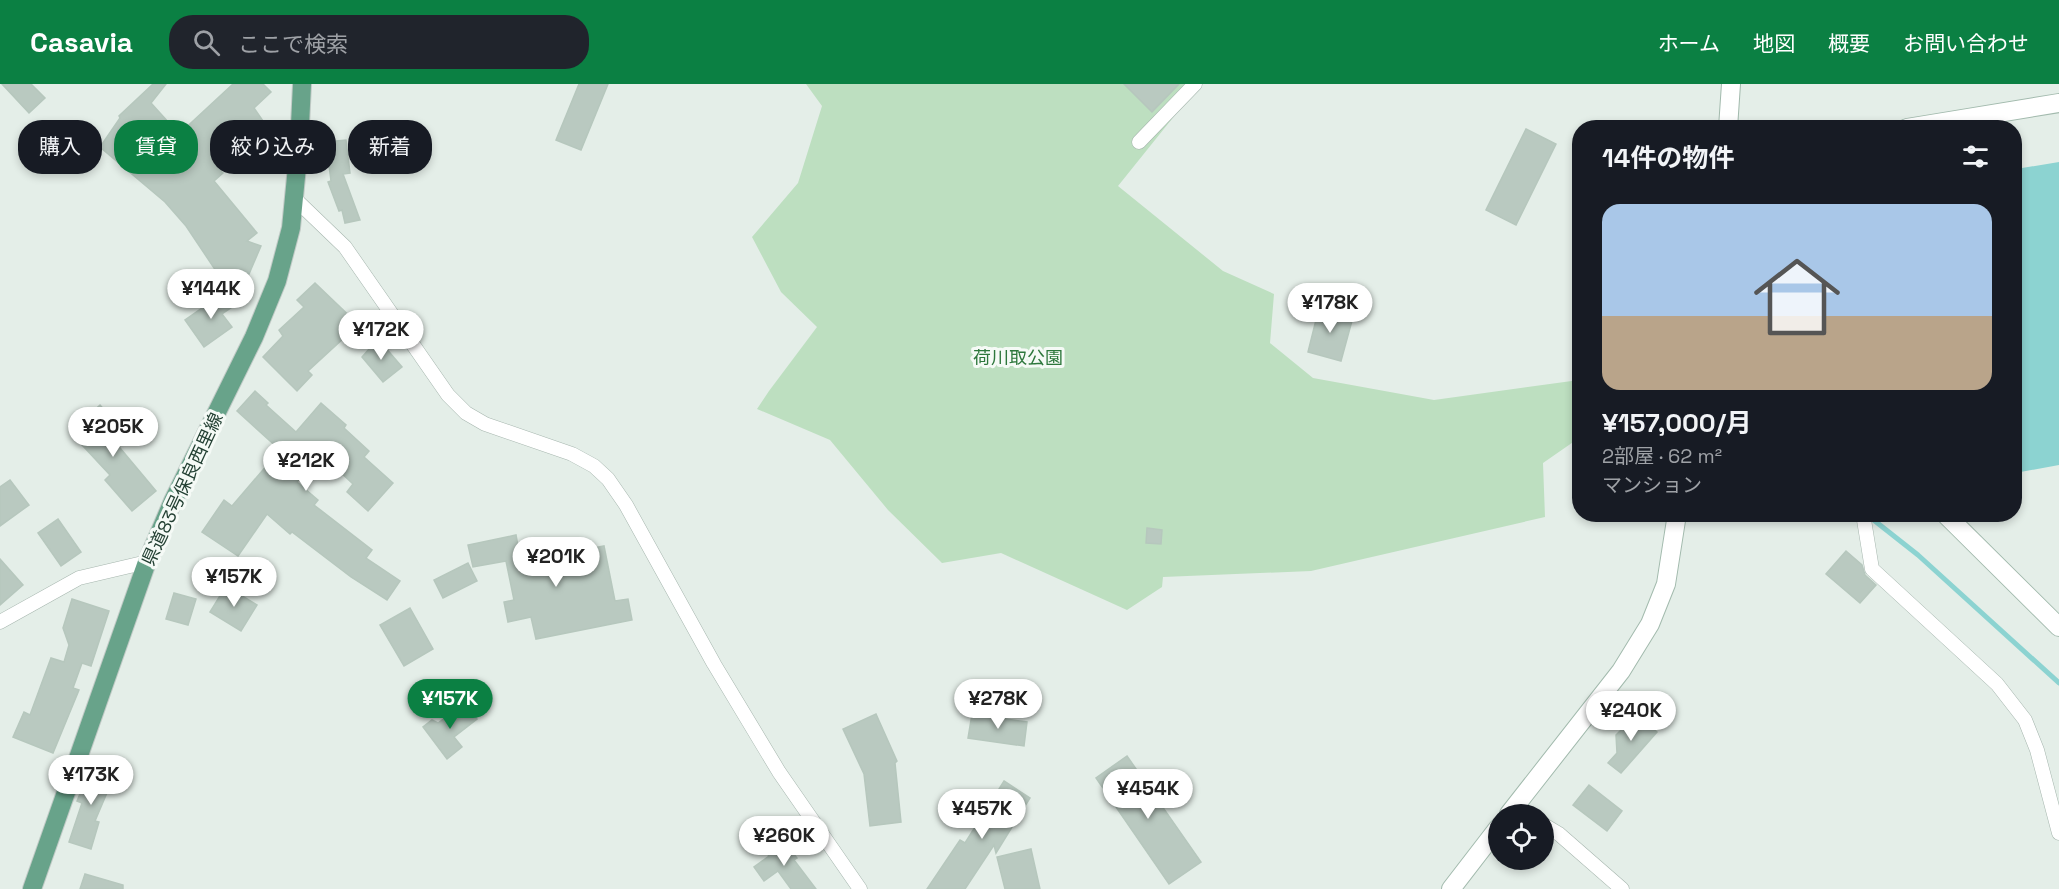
<!DOCTYPE html>
<html lang="ja">
<head>
<meta charset="utf-8">
<style>
  :root { --surface:#171b24; --page:#20242c; --text:#f1f3f6; --muted:#9ea1a6; --accent:#0b8043 }
  body { margin:0; font-family:"Space Grotesk","Noto Sans JP",sans-serif; background:var(--page); color:var(--text); height:100vh; display:flex; flex-direction:column; font-size:22px; white-space:nowrap }
  * { box-sizing:border-box; margin:0 }
  p { font-size:20px; color:var(--muted) }
  .icon { flex:none; width:33px; height:33px; fill:none; stroke:currentColor; stroke-width:2; stroke-linecap:round; stroke-linejoin:round }
  .map { position:relative; flex:1; overflow:hidden }
  .drawer { position:absolute; left:1572px; top:36px; width:450px; height:402px; display:flex; flex-direction:column; background:var(--surface); border-radius:24px; box-shadow:0 3px 9px #0003 }
  .drawer>* { flex:none }
  .guide { position:absolute; left:18px; top:36px; width:570px; height:54px; display:flex; gap:12px }
  .controls { position:absolute; left:1488px; top:720px; display:grid; gap:12px }
  .controls a { display:grid; place-items:center; width:66px; height:66px; border-radius:50%; background:var(--surface); box-shadow:0 3px 9px #0003; font-size:30px }
  .price { position:absolute; translate:-50% -51px; padding:0 14px; border-radius:21px; background:#fff; color:#222; font-size:20px; line-height:39px; filter:drop-shadow(0 2px 3px #0008) }
  .price::after { content:''; position:absolute; left:50%; top:36px; width:18px; height:14px; margin-left:-9px; background:inherit; clip-path:polygon(0 0,100% 0,50% 100%) }
  .price.active { background:var(--accent); color:#fff }
  ul { padding:0; list-style:none }
  li { display:grid; align-content:center; gap:12px; height:318px; padding:0 30px }
  li span { display:grid; place-items:center; height:186px; border-radius:18px; color:#555 }
  li>.icon { margin-inline-start:auto }
  span .icon { width:108px; height:108px; fill:#fffc; stroke-width:1 }
  li b { font-size:26px }
  h2 { display:flex; justify-content:space-between; align-items:center; height:72px; padding:0 30px; font-size:26px }
  .chip { padding:0 21px; border-radius:24px; background:var(--surface); box-shadow:0 3px 9px #0003; font-size:21px; line-height:54px }
  .chip.active { background:var(--accent); color:#fff }
  header { display:flex; align-items:center; gap:36px; box-sizing:border-box; height:84px; padding:0 30px; background:var(--accent); color:#fff }
  header strong { font-size:28px }
  nav { display:flex; gap:33px; margin-inline-start:auto; font-size:21px }
  .search { width:420px; height:54px; background:var(--page); display:flex; align-items:center; gap:15px; box-sizing:border-box; padding:0 21px; border-radius:24px; color:var(--muted); font-size:22px }
  .map>svg:first-child { display:block }
</style>
</head>
<body>
<header>
<strong>Casavia</strong>
<div class="search"><svg class="icon" aria-label="search" viewBox="0 0 24 24"><circle cx="10" cy="10" r="6"/><path d="M15 15l6 6"/></svg>ここで検索</div>
<nav><a>ホーム</a><a>地図</a><a>概要</a><a>お問い合わせ</a></nav>
</header>
<div class="map">
<svg width="2059" height="805" viewBox="0 0 2059 805">
  <rect width="100%" height="100%" fill="#e4eee8"/>
  <!-- green -->
  <polygon fill="#bddfc0" points="806,0 1200,0 1118,102 1223,187 1274,210 1270,259 1313,294 1434,316 1579,296 1579,354 1543,379 1545,433 1311,487 1163,493 1162,503 1127,526 1001,469 942,479 888,426 830,356 757,325 769,307 817,243 781,208 752,153 798,99 822,22"/>
  <!-- water -->
  <polygon fill="#8cd3d1" points="2059,78 2059,381 2015,389 2014,147 2022,143 2016,85"/>
  <g fill="none" stroke-linecap="round" stroke-linejoin="round">
    <!-- stream -->
    <polyline stroke="#8cd3d1" stroke-width="5" points="1866,430 1918,471 2059,599"/>
  </g>
  <!-- building -->
  <g fill="#b9c9c0" stroke="#b6c7bd" stroke-width="1.5">
    <polygon points="2,0 31,0 45,14 29,29"/>
    <polygon points="153,0 166,0 151,19 179,50 233,0 263,0 271,8 254,24 272,50 221,87 223,89 214,97 257,149 247,157 261,162 246,197 230,208 186,142 165,118 100,63 120,34 119,32"/>
    <polygon points="579,0 608,0 581,66 556,56"/>
    <polygon points="1124,0 1179,0 1152,28"/>
    <polygon points="1526,45 1556,60 1516,141 1486,126"/>
    <polygon points="346,56 350,89 343,90 360,136 345,139 342,126 339,127 328,98 331,97 326,58"/>
    <polygon points="315,199 360,242 347,255 345,253 308,287 312,291 297,307 263,273 283,252 279,246 304,223 297,216"/>
    <polygon points="225,208 235,221 222,230 232,243 204,263 185,236"/>
    <polygon points="1319,224 1353,233 1341,277 1308,268"/>
    <polygon points="378,255 402,283 383,298 362,273"/>
    <polygon points="255,307 268,319 266,321 296,348 321,319 346,341 344,344 369,367 364,373 393,399 368,427 347,408 353,400 321,370 297,398 318,416 314,421 372,466 366,474 400,497 387,516 351,493 292,448 290,450 267,430 238,472 202,448 224,416 232,422 280,366 237,327"/>
    <polygon points="100,321 120,344 110,352 156,407 132,427 105,396 110,391 70,348"/>
    <polygon points="10,396 29,421 0,442 0,403"/>
    <polygon points="58,435 81,468 61,482 38,449"/>
    <polygon points="1147,444 1162,446 1161,460 1146,459"/>
    <polygon points="516,451 521,479 604,462 615,517 628,515 632,536 536,555 531,533 508,538 504,518 514,516 506,477 473,483 468,461"/>
    <polygon points="1846,467 1862,481 1865,491 1876,501 1860,519 1826,490"/>
    <polygon points="0,475 23,501 0,521"/>
    <polygon points="468,479 477,497 443,514 434,496"/>
    <polygon points="226,502 257,521 241,547 210,528"/>
    <polygon points="174,509 196,515 188,541 166,535"/>
    <polygon points="72,515 109,527 91,582 82,579 73,604 79,606 53,669 13,653 24,628 30,631 51,574 64,578 69,561 63,544"/>
    <polygon points="410,524 433,565 404,582 380,541"/>
    <polygon points="465,619 477,635 454,653 462,663 447,675 423,643 432,636 438,639"/>
    <polygon points="876,630 897,677 895,679 901,738 870,742 864,690 843,645"/>
    <polygon points="972,630 1027,638 1024,662 968,654"/>
    <polygon points="1637,630 1657,648 1621,689 1608,679 1617,669 1616,651"/>
    <polygon points="1127,672 1201,778 1169,800 1096,694"/>
    <polygon points="92,681 115,690 95,737 99,738 91,765 69,758 82,719 77,717"/>
    <polygon points="1004,697 1030,714 996,769 994,761 965,805 927,805 960,756 965,759"/>
    <polygon points="1589,701 1622,727 1607,747 1573,721"/>
    <polygon points="781,754 797,774 794,776 816,805 791,805 778,787 764,797 754,783 769,772 765,766"/>
    <polygon points="1031,765 1040,805 1005,805 997,773"/>
    <polygon points="85,790 123,801 123,805 80,805"/>
  </g>
  <g fill="none" stroke-linecap="round" stroke-linejoin="round">
    <!-- street casing -->
    <g stroke="#a6b6ae" stroke-width="15">
      <g id="street">
        <polyline points="1139,58 1195,0"/>
        <polyline points="294,114 345,163 448,311 466,329 485,340 572,370 594,382 608,395 626,421 714,580 779,688 860,805"/>
        <polyline points="1863,430 1872,485 1997,600 2025,636 2037,666 2059,749"/>
        <polyline points="0,538 79,494 147,478"/>
        <polyline points="1544,741 1559,750 1622,805"/>
      </g>
    </g>
    <!-- secondary casing -->
    <g stroke="#a2baad" stroke-width="20">
      <g id="secondary">
        <polyline points="1728,44 1731,0"/>
        <polyline points="1907,44 2059,19"/>
        <polyline points="1945,430 2059,543"/>
        <polyline points="1509,730 1621,587 1650,540 1666,500 1677,430"/>
        <polyline points="1451,805 1498,744"/>
      </g>
    </g>
    <!-- primary casing -->
    <g stroke="#c1cac6" stroke-width="20">
      <polyline id="primary" points="32,805 147,478 173,417 254,253 277,197 291,144 299,62 302,0"/>
    </g>
    <!-- street -->
    <use href="#street" stroke="#fff" stroke-width="14"/>
    <!-- secondary -->
    <use href="#secondary" stroke="#fff" stroke-width="18"/>
    <!-- primary -->
    <use href="#primary" stroke="#68a38a" stroke-width="18"/>
  </g>
  <g text-anchor="middle" dominant-baseline="central" stroke-width="6" stroke-linejoin="round" paint-order="stroke">
    <!-- park labels -->
    <g font-size="18" fill="#2d773c" stroke="#f5faf6">
      <text x="1018" y="273">荷川取公園</text>
    </g>
    <!-- street labels -->
    <g font-size="18" fill="#234033" stroke="#f5faf6">
      <text transform="translate(182 405) rotate(-65)">県道83号保良西里線</text>
    </g>
  </g>
</svg>
<div class="controls">
<a><svg class="icon" aria-label="locate" viewBox="0 0 24 24"><circle cx="12" cy="12" r="6"/><path d="M12 2v4M12 18v4M2 12h4M18 12h4"/></svg></a>
</div>
<b class="price" style="left:211px;top:236px">¥144K</b>
<b class="price" style="left:1330px;top:250px">¥178K</b>
<b class="price" style="left:381px;top:277px">¥172K</b>
<b class="price" style="left:113px;top:374px">¥205K</b>
<b class="price" style="left:306px;top:408px">¥212K</b>
<b class="price" style="left:556px;top:504px">¥201K</b>
<b class="price" style="left:234px;top:524px">¥157K</b>
<b class="price active" style="left:450px;top:646px">¥157K</b>
<b class="price" style="left:998px;top:646px">¥278K</b>
<b class="price" style="left:1631px;top:658px">¥240K</b>
<b class="price" style="left:91px;top:722px">¥173K</b>
<b class="price" style="left:1148px;top:736px">¥454K</b>
<b class="price" style="left:982px;top:756px">¥457K</b>
<b class="price" style="left:784px;top:783px">¥260K</b>
<div class="guide">
<a class="chip">購入</a>
<a class="chip active">賃貸</a>
<a class="chip">絞り込み</a>
<a class="chip">新着</a>
</div>
<section class="drawer">
<h2>14件の物件<svg class="icon" aria-label="filters" viewBox="0 0 24 24"><path d="M4 7h16M4 17h16"/><circle cx="9" cy="7" r="2"/><circle cx="15" cy="17" r="2"/></svg></h2>
<ul>
<li><span style="background:linear-gradient(#a9c7e8 60%,#b9a48a 0)"><svg class="icon" aria-label="home" viewBox="0 0 24 24"><path d="M3 11l9-7 9 7M6 9v11h12V9"/></svg></span><div><b>¥157,000/月</b><p>2部屋 · 62 m²</p><p>マンション</p></div></li>
</ul>
</section>
</div>
</body>
</html>
